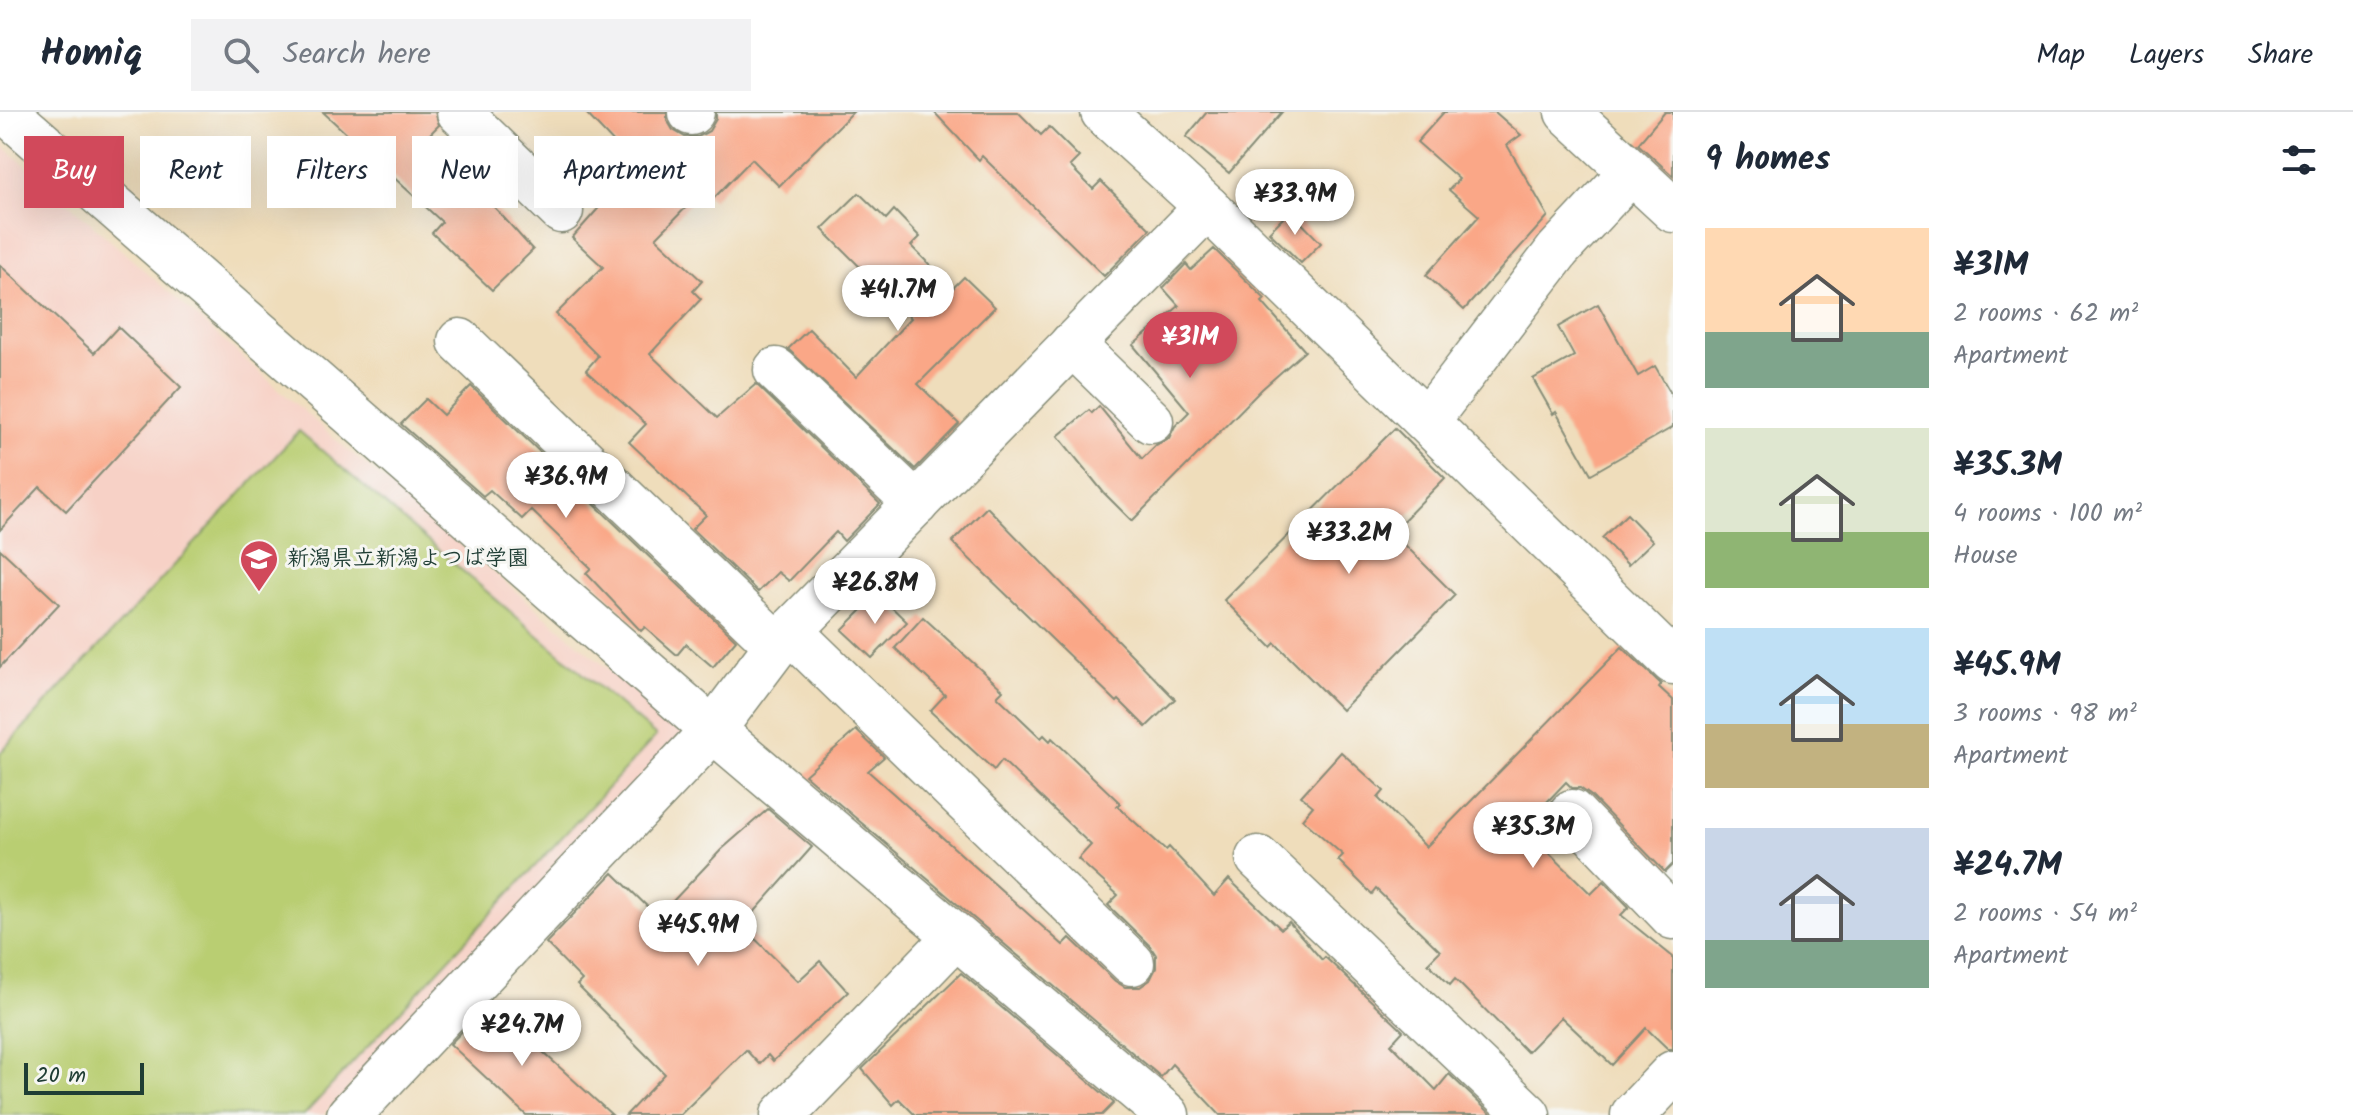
<!DOCTYPE html>
<html lang="en">
<head>
<meta charset="utf-8">
<style>
  :root { --surface:#fff; --page:#f2f2f3; --text:#1f2937; --muted:#747a83; --line:#e0e1e3; --accent:#d1495b }
  body { margin:0; font-family:Kalam,"Klee One",sans-serif; background:var(--page); color:var(--text); height:100vh; display:flex; flex-direction:column; font-size:30px; white-space:nowrap }
  * { box-sizing:border-box; margin:0 }
  p { font-size:26px; color:var(--muted) }
  .icon { flex:none; width:44px; height:44px; fill:none; stroke:currentColor; stroke-width:2; stroke-linecap:round; stroke-linejoin:round }
  .map { position:relative; flex:1; overflow:hidden }
  .drawer { display:flex; flex-direction:column; background:var(--surface); width:680px }
  .drawer>* { flex:none }
  .top-card { position:absolute; left:24px; top:24px; width:760px; height:72px; display:flex; gap:16px }
  .scale { position:absolute; left:24px; bottom:20px; width:120px; box-sizing:border-box; padding-left:8px; border:4px solid #1f3d34; border-top:0; font-size:22px; line-height:28px; white-space:nowrap; color:#1f3d34; -webkit-text-stroke:6px #f6f6f2; paint-order:stroke }
  .price { position:absolute; translate:-50% -68px; padding:0 18px; border-radius:28px; background:#fff; color:#222; font-size:26px; line-height:52px; filter:drop-shadow(0 2px 4px #0008) }
  .price::after { content:''; position:absolute; left:50%; top:48px; width:24px; height:18px; margin-left:-12px; background:inherit; clip-path:polygon(0 0,100% 0,50% 100%) }
  .price.on { background:var(--accent); color:#fff }
  ul { padding:0; list-style:none }
  li { display:flex; align-items:center; gap:24px; height:200px; padding:0 32px }
  li span { display:grid; place-items:center; flex:none; width:224px; height:160px; border-radius:0px; color:#555 }
  li>.icon { margin-inline-start:auto }
  span .icon { width:96px; height:96px; fill:#fffc; stroke-width:1 }
  li b { font-size:34px }
  h2 { display:flex; justify-content:space-between; align-items:center; height:96px; padding:0 32px; font-size:34px }
  .chip { padding:0 28px; border-radius:0px; background:var(--surface); box-shadow:0 8px 32px #0002; font-size:28px; line-height:72px }
  .chip.on { background:var(--accent); color:#fff }
  header { display:flex; align-items:center; gap:48px; box-sizing:border-box; height:112px; padding:0 40px; background:var(--surface); border-bottom:2px solid var(--line) }
  header strong { font-size:38px }
  nav { display:flex; gap:44px; margin-inline-start:auto; font-size:28px }
  .search { width:560px; height:72px; background:var(--page); display:flex; align-items:center; gap:20px; box-sizing:border-box; padding:0 28px; border-radius:0px; color:var(--muted); font-size:30px }
  main { display:flex; flex:1; min-height:0 }
  .map>svg:first-child { display:block }
</style>
</head>
<body>
<header>
<strong>Homiq</strong>
<div class="search"><svg class="icon" aria-label="search" viewBox="0 0 24 24"><circle cx="10" cy="10" r="6"/><path d="M15 15l6 6"/></svg>Search here</div>
<nav><a>Map</a><a>Layers</a><a>Share</a></nav>
</header>
<main>
<div class="map">
<svg width="1673" height="1003" viewBox="0 0 1673 1003">
  <rect width="100%" height="100%" fill="#f6f6f2"/>
  <filter id="ink" filterUnits="userSpaceOnUse"><feTurbulence type="fractalNoise" baseFrequency=".0125" numOctaves="2"/><feDisplacementMap in="SourceGraphic" scale="16" xChannelSelector="R" yChannelSelector="G"/><feConvolveMatrix kernelMatrix="1 2 1 2 8 2 1 2 1" color-interpolation-filters="sRGB"/></filter>
  <filter id="wash" filterUnits="userSpaceOnUse"><feTurbulence type="fractalNoise" baseFrequency=".006" numOctaves="4" result="noise"/><feDisplacementMap in="SourceGraphic" scale="32" xChannelSelector="R" yChannelSelector="G"/><feGaussianBlur stdDeviation="1.8" result="paint"/><feColorMatrix in="noise" values="0 0 0 0 0 0 0 0 0 0 0 0 0 0 0 0 0 1.4 0 .05"/><feComposite in="paint" operator="in"/></filter>
  <g filter="url(#wash)">
    <rect width="100%" height="100%" fill="#efddbb"/>
    <!-- built -->
    <polygon fill="#f7d1c6" points="0,31 350,340 686,622 323,1003 0,1003"/>
    <!-- green -->
    <polygon fill="#b9ce72" stroke="#6c8653" stroke-width="2" points="299,319 656,624 304,1003 0,1003 0,641"/>
    <g id="blocks">
      <!-- building -->
      <g fill="#faa787">
        <polygon points="323,0 435,0 439,13 422,30 496,97 533,138 492,178 432,121 442,110"/>
        <polygon points="585,0 667,0 667,8 673,18 685,25 698,25 709,19 716,7 716,0 853,0 779,74 752,47 712,88 702,79 656,126 702,169 693,179 701,187 650,242 717,306 756,272 880,392 844,429 836,420 789,469 778,460 758,480 692,417 706,403 629,330 646,312 586,258 598,244 556,202 603,155 572,126 636,54"/>
        <polygon points="934,0 1018,0 1041,23 1049,15 1079,45 1070,54 1093,77 1101,69 1150,117 1104,164 982,44 979,48"/>
        <polygon points="1207,0 1282,0 1229,61 1186,25"/>
        <polygon points="1444,0 1495,0 1521,23 1507,33 1548,104 1464,198 1426,163 1479,104 1449,78 1459,67 1417,30"/>
        <polygon points="1665,0 1673,0 1673,64 1638,32"/>
        <polygon points="859,81 886,107 894,98 920,125 911,134 953,176 964,165 995,195 918,272 959,312 915,357 788,237 809,217 856,265 911,206 822,117"/>
        <polygon points="1290,99 1321,131 1301,151 1269,120"/>
        <polygon points="1214,137 1265,187 1262,190 1305,239 1262,277 1132,409 1104,381 1058,324 1089,298 1092,301 1099,294 1142,347 1156,333 1169,326 1175,314 1189,300 1133,233 1179,194 1163,176 1186,152 1191,158"/>
        <polygon points="0,153 94,241 118,215 181,275 66,399 40,375 0,418"/>
        <polygon points="1598,192 1638,264 1655,254 1673,285 1673,315 1591,362 1556,300 1553,302 1533,267 1574,244 1558,215"/>
        <polygon points="471,274 736,528 713,555 686,532 677,543 645,515 641,519 586,461 591,456 531,398 522,407 490,378 483,384 401,312 426,287 443,303"/>
        <polygon points="1395,316 1445,366 1392,420 1455,483 1342,598 1275,531 1271,535 1224,488"/>
        <polygon points="987,395 1175,587 1146,615 1119,588 1117,590 952,430"/>
        <polygon points="1627,402 1653,429 1628,453 1602,426"/>
        <polygon points="0,437 59,492 0,555"/>
        <polygon points="878,482 907,510 872,546 842,518"/>
        <polygon points="923,505 1003,578 997,584 1041,626 1044,623 1050,629 1052,626 1120,691 1117,694 1166,738 1169,735 1214,784 1229,767 1281,817 1289,810 1322,848 1325,845 1403,919 1391,932 1436,978 1449,962 1492,1003 1220,1003 1172,952 1161,965 805,663 856,618 884,645 868,659 1063,833 1070,826 1115,869 1125,875 1140,875 1150,868 1156,856 1156,843 1150,834 1108,793 1118,783 1078,747 1091,733 1002,648 994,658 930,599 945,583 895,536"/>
        <polygon points="1622,535 1661,572 1659,575 1673,588 1673,752 1665,760 1590,683 1580,676 1572,676 1566,670 1523,715 1591,782 1604,769 1629,795 1621,803 1673,845 1673,937 1668,937 1646,916 1612,953 1561,905 1527,940 1455,867 1450,873 1428,851 1440,839 1376,777 1372,782 1338,748 1343,743 1302,707 1313,694 1301,684 1341,640 1384,679 1378,686 1426,735"/>
        <polygon points="768,697 812,735 742,814 798,869 820,849 848,880 773,949 768,943 759,952 746,938 680,1003 626,1003 665,962 577,873 582,868 546,831 613,761 658,805 721,738"/>
        <polygon points="961,861 1114,991 1102,1003 915,1003 899,987 893,993 862,957"/>
        <polygon points="490,890 522,921 612,1003 526,1003 450,932"/>
      </g>
    </g>
  </g>
  <g filter="url(#ink)">
    <use href="#blocks" fill-opacity="0" stroke="#878d78" stroke-width="2"/>
    <g fill="none" stroke-linecap="round" stroke-linejoin="round">
      <!-- minor casing -->
      <g stroke="#878d78" stroke-width="47">
        <g id="minor">
          <polyline points="6,0 713,618 1167,1003"/>
          <polyline points="459,0 561,99"/>
          <polyline points="1103,0 1207,95 1673,550"/>
          <polyline points="1567,0 1673,98"/>
          <polyline points="691,1 692,0"/>
          <polyline points="460,229 777,533"/>
          <polyline points="1072,232 1151,309"/>
          <polyline points="776,258 916,392"/>
          <polyline points="1427,309 1558,138 1631,60"/>
          <polyline points="790,519 1132,851"/>
          <polyline points="1572,700 1673,805"/>
          <polyline points="1258,746 1528,1003"/>
          <polyline points="349,1003 713,618 777,533 1207,95"/>
          <polyline points="783,1003 955,825"/>
          <polyline points="1633,1003 1673,961"/>
        </g>
      </g>
      <!-- minor -->
      <use href="#minor" stroke="#fff" stroke-width="44"/>
    </g>
  </g>
  <!-- icons -->
  <defs>
    <g id="school-pin" transform="scale(2)"><path d="M0 17L-7.5 6A9.5 9.5 0 1 1 7.5 6Z" fill="#d1495b" stroke="#f6f6f2"/><path d="M0-5L7-2L0 1L-7-2ZM-4 1L0 2.5L4 1V4Q0 6-4 4Z" fill="#fff"/></g>
  </defs>
  <g fill-rule="evenodd">
    <use href="#school-pin" x="259" y="447"/>
  </g>
  <g text-anchor="middle" dominant-baseline="central" stroke-width="6" stroke-linejoin="round" paint-order="stroke">
    <!-- poi labels -->
    <g font-size="22" font-weight="bold" fill="#1f3d34" stroke="#f6f6f2" text-anchor="start">
      <text x="287" y="447">新潟県立新潟よつば学園</text>
    </g>
  </g>
</svg>
<div class="scale">20 m</div>
<b class="price" style="left:1295px;top:125px">¥33.9M</b>
<b class="price" style="left:898px;top:221px">¥41.7M</b>
<b class="price on" style="left:1190px;top:268px">¥31M</b>
<b class="price" style="left:566px;top:408px">¥36.9M</b>
<b class="price" style="left:1349px;top:464px">¥33.2M</b>
<b class="price" style="left:875px;top:514px">¥26.8M</b>
<b class="price" style="left:1533px;top:758px">¥35.3M</b>
<b class="price" style="left:698px;top:856px">¥45.9M</b>
<b class="price" style="left:522px;top:956px">¥24.7M</b>
<div class="top-card">
<a class="chip on">Buy</a>
<a class="chip">Rent</a>
<a class="chip">Filters</a>
<a class="chip">New</a>
<a class="chip">Apartment</a>
</div>
</div>
<section class="drawer">
<h2>9 homes<svg class="icon" aria-label="filters" viewBox="0 0 24 24"><path d="M4 7h16M4 17h16"/><circle cx="9" cy="7" r="2"/><circle cx="15" cy="17" r="2"/></svg></h2>
<ul>
<li><span style="background:linear-gradient(#ffd9b3 65%,#7fa58c 0)"><svg class="icon" aria-label="home" viewBox="0 0 24 24"><path d="M3 11l9-7 9 7M6 9v11h12V9"/></svg></span><div><b>¥31M</b><p>2 rooms · 62 m²</p><p>Apartment</p></div></li>
<li><span style="background:linear-gradient(#dfe7d0 65%,#8fb573 0)"><svg class="icon" aria-label="home" viewBox="0 0 24 24"><path d="M3 11l9-7 9 7M6 9v11h12V9"/></svg></span><div><b>¥35.3M</b><p>4 rooms · 100 m²</p><p>House</p></div></li>
<li><span style="background:linear-gradient(#bfe0f5 60%,#c2b280 0)"><svg class="icon" aria-label="home" viewBox="0 0 24 24"><path d="M3 11l9-7 9 7M6 9v11h12V9"/></svg></span><div><b>¥45.9M</b><p>3 rooms · 98 m²</p><p>Apartment</p></div></li>
<li><span style="background:linear-gradient(#c9d6e8 70%,#7fa58c 0)"><svg class="icon" aria-label="home" viewBox="0 0 24 24"><path d="M3 11l9-7 9 7M6 9v11h12V9"/></svg></span><div><b>¥24.7M</b><p>2 rooms · 54 m²</p><p>Apartment</p></div></li>
</ul>
</section>
</main>
</body>
</html>
